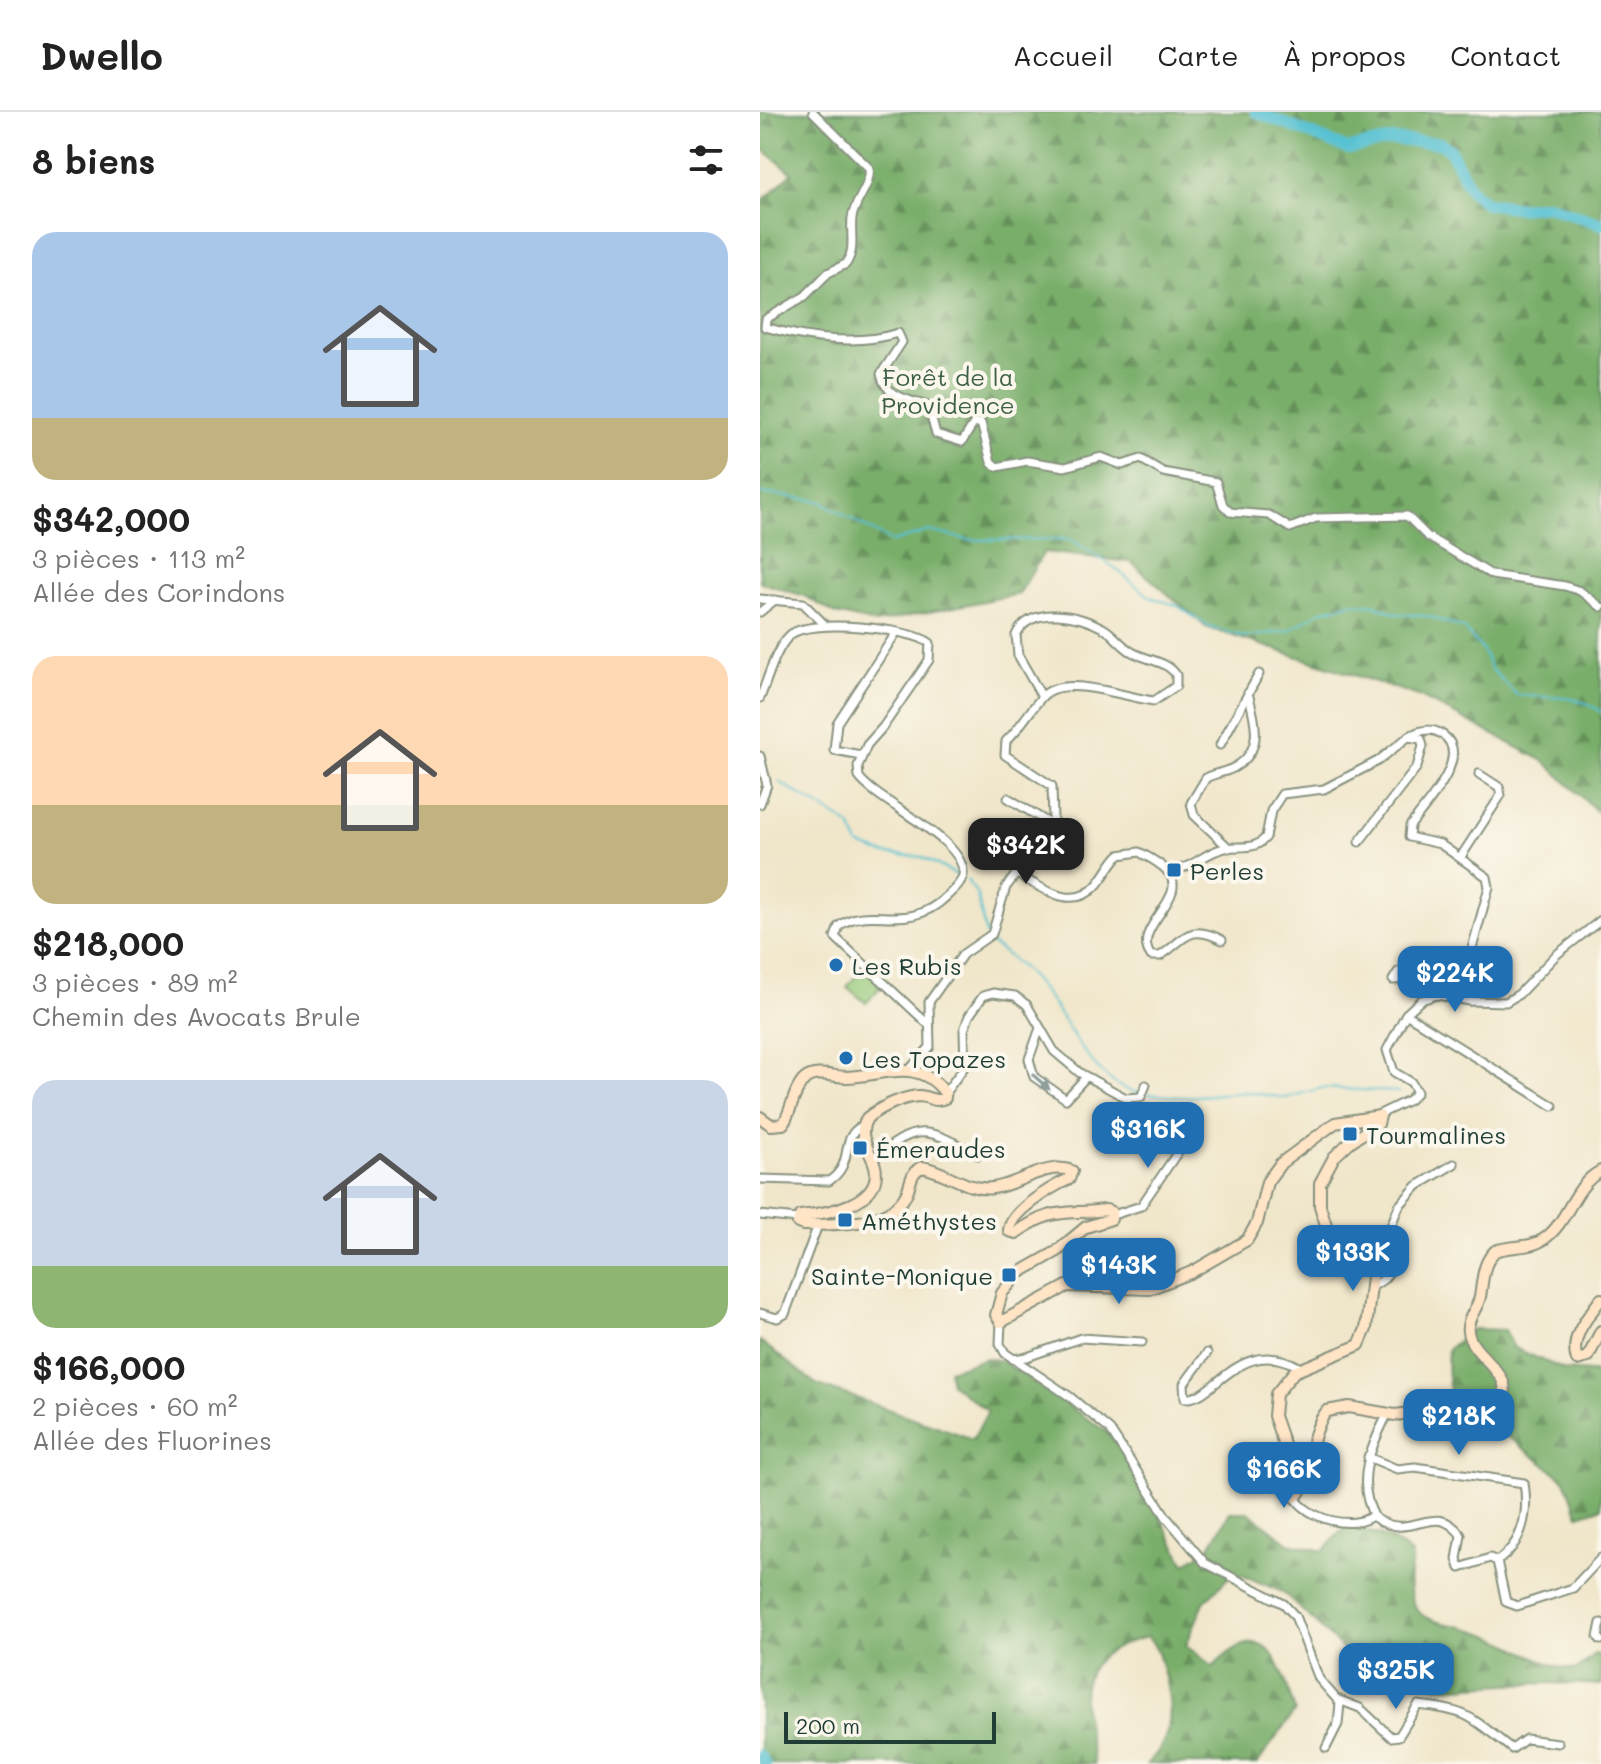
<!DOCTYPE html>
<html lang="fr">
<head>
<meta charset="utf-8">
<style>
  :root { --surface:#fff; --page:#f6f6f6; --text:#222; --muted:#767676; --line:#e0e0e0; --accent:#1f6fb2 }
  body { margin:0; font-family:Mali,sans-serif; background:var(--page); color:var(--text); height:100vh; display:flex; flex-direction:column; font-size:30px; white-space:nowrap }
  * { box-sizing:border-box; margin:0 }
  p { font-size:26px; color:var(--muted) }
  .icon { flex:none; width:44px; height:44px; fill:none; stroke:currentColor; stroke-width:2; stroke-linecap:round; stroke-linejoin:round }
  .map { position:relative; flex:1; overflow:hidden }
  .panel { display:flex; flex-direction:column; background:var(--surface); width:760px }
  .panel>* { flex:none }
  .scale { position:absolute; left:24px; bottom:20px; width:212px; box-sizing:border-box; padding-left:8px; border:4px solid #1f3d34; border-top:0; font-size:22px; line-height:28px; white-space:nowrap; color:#1f3d34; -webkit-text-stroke:6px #fbf7ec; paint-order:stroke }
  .price { position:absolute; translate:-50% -68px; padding:0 18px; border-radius:16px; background:var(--accent); color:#fff; font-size:26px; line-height:52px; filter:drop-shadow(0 2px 4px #0008) }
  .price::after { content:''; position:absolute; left:50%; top:48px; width:24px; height:18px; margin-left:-12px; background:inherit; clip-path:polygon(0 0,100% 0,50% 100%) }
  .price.current { background:#222; color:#fff }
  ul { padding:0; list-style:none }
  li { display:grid; align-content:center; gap:16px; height:424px; padding:0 32px }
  li span { display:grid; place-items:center; height:248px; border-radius:24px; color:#555 }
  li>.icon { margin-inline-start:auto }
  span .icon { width:144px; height:144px; fill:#fffc; stroke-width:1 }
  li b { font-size:34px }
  h2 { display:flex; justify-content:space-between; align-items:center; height:96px; padding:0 32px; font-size:34px }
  header { display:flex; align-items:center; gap:48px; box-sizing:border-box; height:112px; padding:0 40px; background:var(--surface); border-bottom:2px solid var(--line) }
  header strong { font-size:38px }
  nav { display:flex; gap:44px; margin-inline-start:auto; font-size:28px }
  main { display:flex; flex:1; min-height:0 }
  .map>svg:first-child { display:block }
</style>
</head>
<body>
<header>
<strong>Dwello</strong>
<nav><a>Accueil</a><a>Carte</a><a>À propos</a><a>Contact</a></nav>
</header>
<main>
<section class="panel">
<h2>8 biens<svg class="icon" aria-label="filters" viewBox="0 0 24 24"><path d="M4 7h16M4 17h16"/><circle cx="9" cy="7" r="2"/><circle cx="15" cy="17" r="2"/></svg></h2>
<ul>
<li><span style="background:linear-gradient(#a9c7e8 75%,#c2b280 0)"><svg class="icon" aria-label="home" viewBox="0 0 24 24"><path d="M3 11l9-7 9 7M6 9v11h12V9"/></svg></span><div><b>$342,000</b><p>3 pièces · 113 m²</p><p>Allée des Corindons</p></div></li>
<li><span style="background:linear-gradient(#ffd9b3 60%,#c2b280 0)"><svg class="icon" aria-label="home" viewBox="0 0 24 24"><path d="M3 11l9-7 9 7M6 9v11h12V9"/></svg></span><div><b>$218,000</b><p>3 pièces · 89 m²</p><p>Chemin des Avocats Brule</p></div></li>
<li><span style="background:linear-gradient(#c9d6e8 75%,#8fb573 0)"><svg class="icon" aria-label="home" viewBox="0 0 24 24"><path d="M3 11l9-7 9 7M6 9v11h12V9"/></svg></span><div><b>$166,000</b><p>2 pièces · 60 m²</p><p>Allée des Fluorines</p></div></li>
</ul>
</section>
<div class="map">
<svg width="841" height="1652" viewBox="0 0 841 1652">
  <defs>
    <pattern id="forest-firs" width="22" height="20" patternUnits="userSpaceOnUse" patternTransform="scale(2)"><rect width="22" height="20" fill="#79ae6a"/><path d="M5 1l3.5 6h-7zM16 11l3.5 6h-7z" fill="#638f58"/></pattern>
  </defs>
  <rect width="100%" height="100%" fill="#fbf7ec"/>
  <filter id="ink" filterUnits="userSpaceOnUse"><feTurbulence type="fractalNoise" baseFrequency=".0125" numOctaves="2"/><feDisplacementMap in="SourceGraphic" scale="16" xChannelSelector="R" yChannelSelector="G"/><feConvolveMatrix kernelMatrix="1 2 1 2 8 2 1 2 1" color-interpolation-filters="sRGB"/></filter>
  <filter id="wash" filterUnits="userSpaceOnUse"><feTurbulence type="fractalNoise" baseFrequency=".006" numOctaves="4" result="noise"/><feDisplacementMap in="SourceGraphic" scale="32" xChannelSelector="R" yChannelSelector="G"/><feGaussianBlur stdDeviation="1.8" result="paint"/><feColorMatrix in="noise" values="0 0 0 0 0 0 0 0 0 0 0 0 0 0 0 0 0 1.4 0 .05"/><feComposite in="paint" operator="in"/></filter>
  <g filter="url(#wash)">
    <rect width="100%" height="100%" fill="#f0e6ca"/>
    <!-- grass -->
    <polygon fill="#97ca7a" stroke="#5b8457" stroke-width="2" points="103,856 122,873 106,891 87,875"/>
    <!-- forest -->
    <g fill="url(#forest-firs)" stroke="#4c764f" stroke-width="2">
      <polygon points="0,0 841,0 841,703 784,649 659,584 446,515 371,450 284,440 259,482 115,511 76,502 44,484 0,470 0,91 32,61 0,35"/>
      <path d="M712,1217l33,1 9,18 51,22 36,3v135l-22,7 -14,-35 -74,-56 -22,-3c-22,-27 -23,-37 -21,-72z"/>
      <path d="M0,1229l56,43 157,55 15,-28 -37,-27 -2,-14 38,-12 15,3 105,71 20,23 58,109 24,-16 21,-36h18l41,31 35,8 20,-24c27,4 48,9 68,28 -2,21 -7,44 9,59 11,10 39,11 53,16 36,10 67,37 103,40l18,-16 6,2v29c-31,-2 -63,-2 -94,-1 -48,1 -92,15 -127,-26l-29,-1 -68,-65 -49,-20 -30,30 -18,43 27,22c54,-55 66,-6 82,44l-38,53h-110c28,-27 26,-59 16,-94 -4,-14 -5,-23 -16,-33 -80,20 -66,61 -53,127h-334z"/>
    </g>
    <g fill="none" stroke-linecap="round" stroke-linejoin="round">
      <!-- stream -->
      <g stroke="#57c1d2" stroke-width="2">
        <path d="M0,381l60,8 72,41 37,-11 40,9 101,-1 41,26 39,32 26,8 33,22 36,10 43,-6 33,-20 31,-8 22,2 23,9 30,2 36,12 19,21 9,20 26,26c27,4 61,-3 84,17"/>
        <polyline points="19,670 82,708 90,714 99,733 125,742 162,745 197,763"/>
        <polyline points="207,768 217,782 226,824"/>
        <path d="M232,832c18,12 37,29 51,47 27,32 51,96 97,102"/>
        <polyline points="387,982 423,985 487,980 525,986 562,976 639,980"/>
      </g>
      <!-- river -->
      <g stroke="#57c1d2" stroke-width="12">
        <polyline points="496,0 588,37 632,28 680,31 690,38 712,80 726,91 760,96 787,93 841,112"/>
        <polyline points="0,1644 5,1652"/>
      </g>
    </g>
  </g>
  <g filter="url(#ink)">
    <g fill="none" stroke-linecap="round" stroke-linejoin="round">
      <!-- minor casing -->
      <g stroke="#88927f" stroke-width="11">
        <g id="minor">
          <path d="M53,0l56,56c3,17 -15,33 -17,50 -2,16 4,31 -6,46l-18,9 -23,23 -39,23 -1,8c43,12 91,19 133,6l4,9 -21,32c4,23 28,26 47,32l8,28 26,8 12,-19h7l10,39 6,5 30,-6 38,6 36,-10 21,8 19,-6 22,13 53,10 7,23 7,7 39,3 21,13 26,-10 91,-2 21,21 64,38 73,11 15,5 21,16"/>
          <polyline points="0,487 43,491 64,512"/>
          <polyline points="0,500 15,488"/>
          <path d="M0,586c8,-19 15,-49 30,-63 18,-17 121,-7 140,8l-1,17 -46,67 -16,18 -9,21 1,11c20,27 109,63 104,99 -3,9 -9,13 -16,20 -41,40 -76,6 -108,30l-4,11 94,88"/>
          <path d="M648,625c11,-7 24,-10 35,-2 30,21 -19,72 -33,91l-1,11 31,7 47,33 2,10 -18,65 -73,20 -5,8 32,-2 20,4 25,19"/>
          <polyline points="460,633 499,562"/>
          <polyline points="101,643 74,638 77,611 136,521"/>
          <polyline points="0,644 7,673 0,692"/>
          <polyline points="248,686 292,713"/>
          <path d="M469,736l-35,-33 -3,-12 15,-25c9,-5 21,-6 29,-11 30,-17 20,-48 13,-74"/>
          <polyline points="700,746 741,683 739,675 719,662"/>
          <path d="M407,758c28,0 34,-17 58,-22 16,-3 30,3 41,-11l5,-26 11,-17 42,-5 54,-28 30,-24 13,2 2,7 -6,21 -58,75"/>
          <path d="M257,762c24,13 55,38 79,12 9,-10 14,-22 23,-31l20,-3c9,5 20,10 27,18 28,27 -37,57 -15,86h9c24,-15 28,-34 62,-16"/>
          <polyline points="646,902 793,994"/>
          <polyline points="280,916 269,947 274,965 306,987 326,965"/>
          <path d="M149,958l21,-23 -1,-45 34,-48 29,-20 14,-47 42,-53 5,-14 -1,-34 -47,-31 1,-14c14,-13 22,-28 35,-43 21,-26 85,0 113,3l22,-15v-11c-8,-14 -30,-15 -44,-23 -11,-6 -18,-18 -29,-24 -23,-13 -72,-24 -87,7l2,20 24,42"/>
          <polyline points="185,981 205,954 204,918 209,904 223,884 233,881 255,884 267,893 294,939 320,961 366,986 381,985 386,973"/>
          <polyline points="618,1003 649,988 657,980 651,970 634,960 627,938 646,902 661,888 677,883 710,889 746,890 759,882 796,843 841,808"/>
          <path d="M112,1048c48,-39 54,-32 106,-5"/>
          <path d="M0,1067l69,2c27,-18 9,-43 33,-55"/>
          <polyline points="0,1103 37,1107"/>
          <polyline points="353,1103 381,1094 428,1025"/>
          <polyline points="612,1175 624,1167 631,1157 627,1123 639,1094 657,1074 694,1052"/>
          <polyline points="0,1201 17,1206 25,1202 58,1113"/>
          <polyline points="241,1210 240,1232 245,1241 309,1284 350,1318 407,1406 445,1451 524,1492 535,1504 559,1567 580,1591 578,1612 566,1636"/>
          <path d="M447,1241l-23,31 1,14c30,3 55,-65 116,-30"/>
          <polyline points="253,1247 267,1245 321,1226 382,1230"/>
          <path d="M627,1303c-17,34 -32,67 -12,103 38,25 59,-19 86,17l-4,24 3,9 30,-10 7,3"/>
          <path d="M608,1345l29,12 18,-2 109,16c5,30 -1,61 -27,78"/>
          <path d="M535,1385c11,21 58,35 78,18"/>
          <polyline points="737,1449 746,1490 757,1494 813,1476 841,1446"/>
          <polyline points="841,1511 838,1525 841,1528"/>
          <path d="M579,1588l21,8 31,29 8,-1 19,-31c54,6 53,13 94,44l14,-10 32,4"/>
        </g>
      </g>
      <!-- secondary casing -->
      <g stroke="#88927f" stroke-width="14">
        <g id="secondary">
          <path d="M0,1005l11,8 12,-1c9,-13 10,-34 22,-45 10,-9 30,-2 42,-2 36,-1 71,-21 98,16v5c-10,5 -15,-1 -25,-2 -16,0 -41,12 -53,22 -11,18 3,31 8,48 9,38 -51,48 -75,50l-2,7 5,2c30,-1 82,2 101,-27 8,-11 4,-25 18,-31 24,4 47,25 71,21 24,-3 55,-27 79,-17l-3,8c-17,8 -60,33 -60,52l7,2c36,-26 48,-18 90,-23l5,2v7l-25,8 -30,25 -37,21 -17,20 -6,22 5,7 66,-36 82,3 43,-17 55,-32 10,-17 10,-41 14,-19 54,-40 45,-7 -2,8 -27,17 -17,16 -14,26v23l7,22 31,23 15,17 -7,61 -7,16 -65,27 -18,22 -2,22 13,37 1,36 7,8c13,-6 13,-65 32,-86l22,-4 46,8 106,-14c17,-26 -30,-45 -33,-69 -2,-13 9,-22 12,-35 3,-17 2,-33 15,-46 16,-6 35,-2 49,-12 25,-17 29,-54 57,-68"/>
          <path d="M841,1187c-13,18 -32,38 -24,61l11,-3 13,-26"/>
        </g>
      </g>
      <!-- minor -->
      <use href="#minor" stroke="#fff" stroke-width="7"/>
      <!-- secondary -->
      <use href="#secondary" stroke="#ffe4c6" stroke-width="10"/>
    </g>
    <!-- one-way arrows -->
    <defs><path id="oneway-solid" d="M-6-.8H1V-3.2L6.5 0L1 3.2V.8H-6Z" transform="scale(2)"/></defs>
    <use fill="#8f9e9a" href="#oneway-solid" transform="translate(281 970) rotate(41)"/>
  </g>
  <!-- markers -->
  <g fill="#1f6fb2" stroke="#fbf7ec" stroke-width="3">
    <rect x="406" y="750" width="16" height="16" rx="4"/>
    <circle cx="76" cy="853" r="8"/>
    <circle cx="86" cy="946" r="8"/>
    <rect x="582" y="1014" width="16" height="16" rx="4"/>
    <rect x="92" y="1028" width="16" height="16" rx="4"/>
    <rect x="77" y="1100" width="16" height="16" rx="4"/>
    <rect x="241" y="1155" width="16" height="16" rx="4"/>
  </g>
  <g text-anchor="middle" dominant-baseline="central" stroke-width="8" stroke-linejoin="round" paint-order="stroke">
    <!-- park labels -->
    <g font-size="24" fill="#3d6046" stroke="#fbf7ec">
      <text x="188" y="264">Forêt de la<tspan x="188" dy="28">Providence</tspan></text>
    </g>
    <!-- poi labels -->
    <g font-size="24" fill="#1f3d34" stroke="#fbf7ec" text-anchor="start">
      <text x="430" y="758">Perles</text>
      <text x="92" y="853">Les Rubis</text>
      <text x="102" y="946">Les Topazes</text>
      <text x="606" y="1022">Tourmalines</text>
      <text x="116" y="1036">Émeraudes</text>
      <text x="101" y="1108">Améthystes</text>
      <text x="233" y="1163" text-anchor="end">Sainte-Monique</text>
    </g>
  </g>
</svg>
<div class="scale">200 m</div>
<b class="price current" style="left:266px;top:774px">$342K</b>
<b class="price" style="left:695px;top:902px">$224K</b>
<b class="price" style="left:388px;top:1058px">$316K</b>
<b class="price" style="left:593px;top:1181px">$133K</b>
<b class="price" style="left:359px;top:1194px">$143K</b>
<b class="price" style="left:699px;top:1345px">$218K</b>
<b class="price" style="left:524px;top:1398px">$166K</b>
<b class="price" style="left:636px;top:1599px">$325K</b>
</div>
</main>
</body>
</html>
